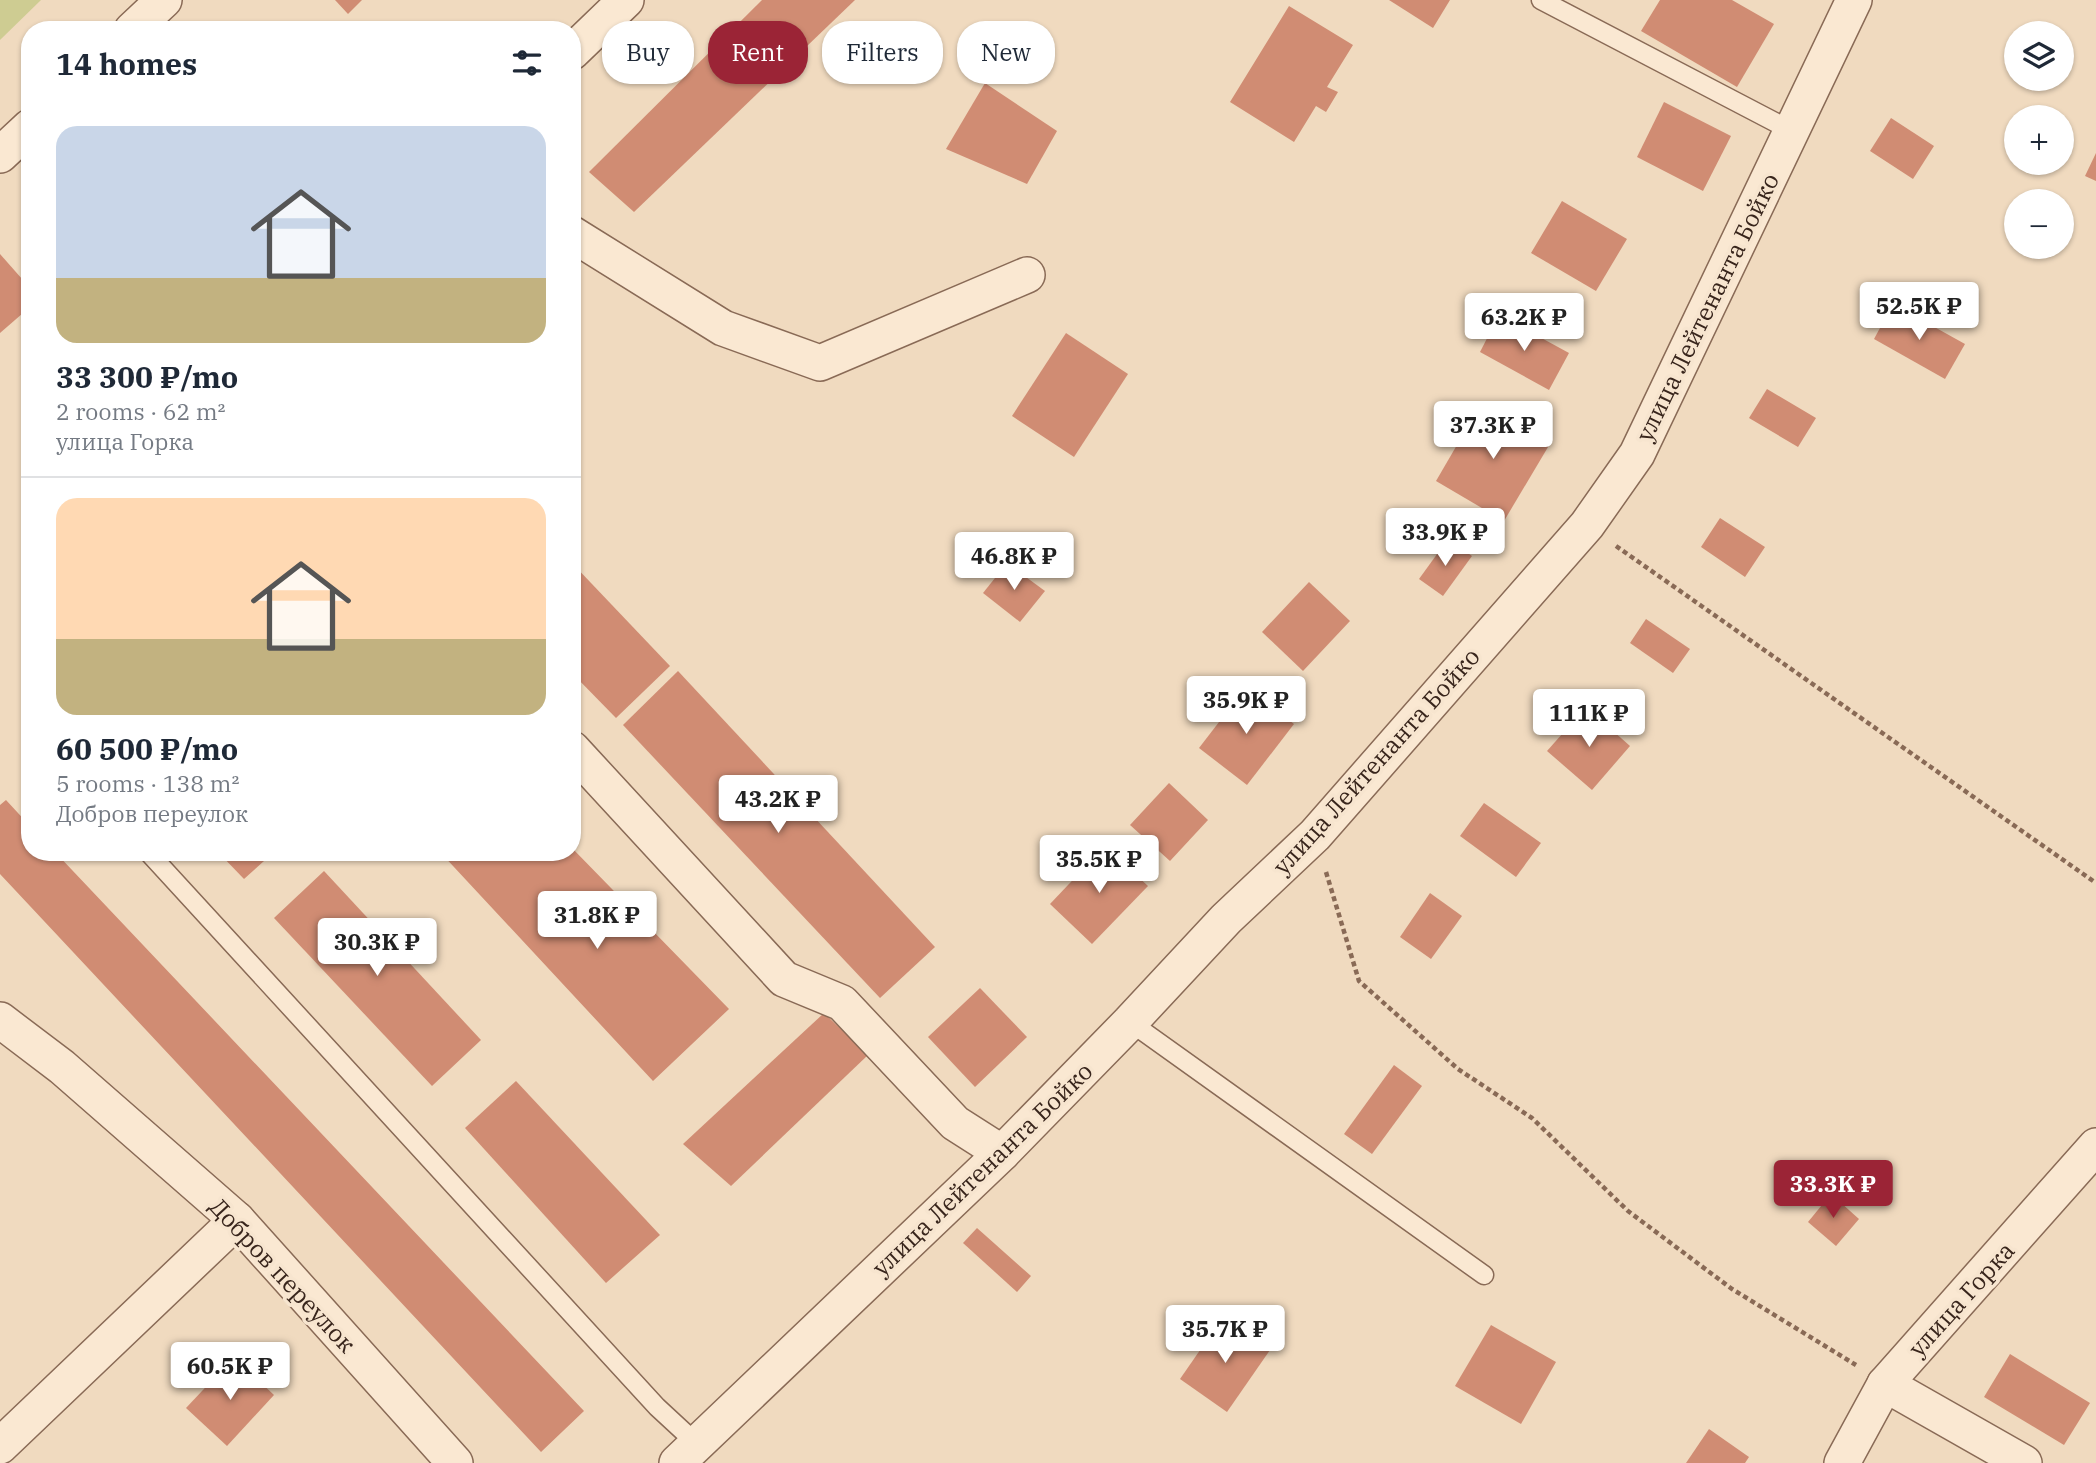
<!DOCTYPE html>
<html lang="en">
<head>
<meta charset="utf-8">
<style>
  :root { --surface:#fff; --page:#f6f6f7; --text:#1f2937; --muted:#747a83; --line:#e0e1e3; --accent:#9b2436 }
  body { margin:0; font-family:"IBM Plex Serif",serif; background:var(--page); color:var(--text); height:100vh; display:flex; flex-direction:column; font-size:26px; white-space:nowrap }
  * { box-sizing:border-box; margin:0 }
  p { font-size:23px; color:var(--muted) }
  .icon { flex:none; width:38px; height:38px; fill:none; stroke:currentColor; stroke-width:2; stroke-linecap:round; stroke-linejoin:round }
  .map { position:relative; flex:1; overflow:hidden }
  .sheet { position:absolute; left:21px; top:21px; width:560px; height:840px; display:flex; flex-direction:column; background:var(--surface); border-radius:28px; box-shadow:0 2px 5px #0004 }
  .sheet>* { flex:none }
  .top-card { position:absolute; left:602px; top:21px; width:665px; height:63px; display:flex; gap:14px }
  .fabs { position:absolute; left:2004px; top:21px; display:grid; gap:14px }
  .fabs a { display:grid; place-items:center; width:70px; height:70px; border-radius:50%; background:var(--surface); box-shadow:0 2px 5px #0004; font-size:35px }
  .price { position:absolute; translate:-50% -60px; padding:0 16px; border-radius:7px; background:#fff; color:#222; font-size:23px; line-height:46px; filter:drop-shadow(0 2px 4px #0008) }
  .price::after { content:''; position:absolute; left:50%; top:42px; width:21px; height:16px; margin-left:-10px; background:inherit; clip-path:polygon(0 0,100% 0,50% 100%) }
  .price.active { background:var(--accent); color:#fff }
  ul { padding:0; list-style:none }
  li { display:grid; align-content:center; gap:14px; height:371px; padding:0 35px }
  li+li { border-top:2px solid var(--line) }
  li span { display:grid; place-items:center; height:217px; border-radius:21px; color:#555 }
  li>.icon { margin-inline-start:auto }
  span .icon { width:126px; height:126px; fill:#fffc; stroke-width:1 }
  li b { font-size:30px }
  h2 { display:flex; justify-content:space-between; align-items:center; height:84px; padding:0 35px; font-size:30px }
  .chip { padding:0 24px; border-radius:28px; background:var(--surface); box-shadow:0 2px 5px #0004; font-size:24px; line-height:63px }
  .chip.active { background:var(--accent); color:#fff }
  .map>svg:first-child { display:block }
</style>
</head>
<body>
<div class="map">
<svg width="2096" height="1463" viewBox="0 0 2096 1463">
  <rect width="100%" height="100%" fill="#f0dabf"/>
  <!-- green -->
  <polygon fill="#cecc92" points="0,0 41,0 0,40"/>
  <!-- building -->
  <g fill="#d08c73">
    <polygon points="335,0 362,0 348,14"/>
    <polygon points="762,0 855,0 634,212 589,172"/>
    <polygon points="1389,0 1450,0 1433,28"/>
    <polygon points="1660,0 1732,0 1774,24 1737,87 1641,31"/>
    <polygon points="1289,6 1353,45 1327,87 1338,92 1326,112 1316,106 1294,142 1230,102"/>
    <polygon points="985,83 1057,131 1027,184 946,149"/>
    <polygon points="1664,102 1731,136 1703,191 1637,157"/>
    <polygon points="1891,118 1934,146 1913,179 1870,151"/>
    <polygon points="2096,153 2096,181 2085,176"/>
    <polygon points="1562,201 1627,239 1596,291 1531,253"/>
    <polygon points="0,254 30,288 30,307 0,333"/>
    <polygon points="1893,304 1965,344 1945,379 1874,339"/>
    <polygon points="1499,315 1569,353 1549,390 1480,352"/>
    <polygon points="1066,333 1128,374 1074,457 1012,416"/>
    <polygon points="1767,389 1816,418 1798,447 1749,418"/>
    <polygon points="1482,402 1551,442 1504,521 1436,481"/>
    <polygon points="1720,518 1765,547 1745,577 1701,547"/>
    <polygon points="1448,539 1472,556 1443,596 1419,579"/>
    <polygon points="572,563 670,666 616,718 572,673"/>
    <polygon points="1007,563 1045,591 1020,622 983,593"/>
    <polygon points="1309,582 1350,621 1303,671 1262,632"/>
    <polygon points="1646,619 1690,649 1673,673 1630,643"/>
    <polygon points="678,671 935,947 880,998 623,725"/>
    <polygon points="1246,687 1294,724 1247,785 1199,748"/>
    <polygon points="1586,707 1630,746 1592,790 1547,751"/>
    <polygon points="1169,783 1208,820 1170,861 1130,825"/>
    <polygon points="6,800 30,826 30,852 55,852 584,1411 541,1452 0,874 0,805"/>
    <polygon points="1484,803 1541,843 1516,877 1460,836"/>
    <polygon points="1105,846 1148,886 1092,944 1050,904"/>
    <polygon points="572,848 729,1009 653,1081 440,852 572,852"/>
    <polygon points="218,852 274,852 244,879"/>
    <polygon points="324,871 481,1040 432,1086 274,918"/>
    <polygon points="1430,893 1462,916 1431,959 1400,937"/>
    <polygon points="980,988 1027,1037 975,1087 928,1037"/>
    <polygon points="824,1013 868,1055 731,1186 683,1144"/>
    <polygon points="1394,1065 1422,1086 1372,1154 1344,1134"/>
    <polygon points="516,1081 660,1235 606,1283 465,1128"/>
    <polygon points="1831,1194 1859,1219 1836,1246 1808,1222"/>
    <polygon points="977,1228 1031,1276 1017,1292 963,1243"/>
    <polygon points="1223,1317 1270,1350 1227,1412 1180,1379"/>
    <polygon points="1491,1325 1556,1362 1521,1424 1455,1386"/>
    <polygon points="2010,1354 2090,1403 2064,1445 1984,1397"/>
    <polygon points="234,1357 274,1395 227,1446 186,1408"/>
    <polygon points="1709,1429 1749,1457 1745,1463 1686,1463"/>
  </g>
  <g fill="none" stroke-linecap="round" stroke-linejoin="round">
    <!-- service casing -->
    <g stroke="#896a56" stroke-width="21">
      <g id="service">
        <polyline points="1541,0 1792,131"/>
        <polyline points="148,852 657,1407 697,1444"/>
        <polyline points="1130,1022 1484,1275"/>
      </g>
    </g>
    <!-- minor casing -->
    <g stroke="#896a56" stroke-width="38">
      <g id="minor">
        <polyline points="132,30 164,0"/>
        <polyline points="572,52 626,0"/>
        <polyline points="0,155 30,127"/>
        <polyline points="572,234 723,328 820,363 1027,275"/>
        <polyline points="572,749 784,979 842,1003 955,1123 1002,1153"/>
        <polyline points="0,1020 62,1067 237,1220 455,1463"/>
        <polyline points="1885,1384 2024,1463"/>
        <polyline points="0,1446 237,1220"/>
        <polyline points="677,1463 1002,1153 1130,1022 1226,919 1315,835 1587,525 1637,454 1854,0"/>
        <polyline points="1842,1463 1885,1384 2096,1146"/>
      </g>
    </g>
    <!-- path -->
    <g stroke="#896a56" stroke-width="4.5" stroke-dasharray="5 3.5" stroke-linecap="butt">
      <polyline points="1616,546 2096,883"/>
      <polyline points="1326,872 1359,981 1458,1069 1532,1118 1628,1211 1732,1289 1856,1365"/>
    </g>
    <!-- service -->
    <use href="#service" stroke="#fae8d2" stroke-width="18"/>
    <!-- minor -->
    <use href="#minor" stroke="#fae8d2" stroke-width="35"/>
  </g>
  <g text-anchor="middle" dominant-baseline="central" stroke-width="7" stroke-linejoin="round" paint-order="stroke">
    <!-- street labels -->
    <g font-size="24" fill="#38251c" stroke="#f7e5cf">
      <text transform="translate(1707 307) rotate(-64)">улица Лейтенанта Бойко</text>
      <text transform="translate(1376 761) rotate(-48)">улица Лейтенанта Бойко</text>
      <text transform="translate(982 1169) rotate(-44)">улица Лейтенанта Бойко</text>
      <text transform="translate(283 1275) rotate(47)">Добров переулок</text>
      <text transform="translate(1961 1299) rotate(-48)">улица Горка</text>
    </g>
  </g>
</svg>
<div class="fabs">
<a><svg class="icon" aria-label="layers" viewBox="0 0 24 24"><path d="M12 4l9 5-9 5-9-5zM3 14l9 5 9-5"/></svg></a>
<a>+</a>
<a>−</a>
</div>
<b class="price" style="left:1919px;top:342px">52.5K ₽</b>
<b class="price" style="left:1524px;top:353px">63.2K ₽</b>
<b class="price" style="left:1493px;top:461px">37.3K ₽</b>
<b class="price" style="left:1445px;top:568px">33.9K ₽</b>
<b class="price" style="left:1014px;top:592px">46.8K ₽</b>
<b class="price" style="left:1246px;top:736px">35.9K ₽</b>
<b class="price" style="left:1589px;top:749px">111K ₽</b>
<b class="price" style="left:778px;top:835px">43.2K ₽</b>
<b class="price" style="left:1099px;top:895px">35.5K ₽</b>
<b class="price" style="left:597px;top:951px">31.8K ₽</b>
<b class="price" style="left:377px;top:978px">30.3K ₽</b>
<b class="price active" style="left:1833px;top:1220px">33.3K ₽</b>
<b class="price" style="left:1225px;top:1365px">35.7K ₽</b>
<b class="price" style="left:230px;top:1402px">60.5K ₽</b>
<div class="top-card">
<a class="chip">Buy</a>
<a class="chip active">Rent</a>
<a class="chip">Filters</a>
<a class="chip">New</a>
</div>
<section class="sheet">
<h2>14 homes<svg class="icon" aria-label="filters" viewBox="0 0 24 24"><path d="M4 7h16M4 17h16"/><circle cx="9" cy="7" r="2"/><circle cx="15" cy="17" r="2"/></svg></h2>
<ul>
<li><span style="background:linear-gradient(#c9d6e8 70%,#c2b280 0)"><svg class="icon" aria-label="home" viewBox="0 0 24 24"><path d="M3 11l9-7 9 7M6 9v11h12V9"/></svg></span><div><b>33 300 ₽/mo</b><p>2 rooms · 62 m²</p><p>улица Горка</p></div></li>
<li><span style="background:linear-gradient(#ffd9b3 65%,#c2b280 0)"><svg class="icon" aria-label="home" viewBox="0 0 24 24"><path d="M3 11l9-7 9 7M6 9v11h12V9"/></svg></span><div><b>60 500 ₽/mo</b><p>5 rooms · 138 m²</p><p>Добров переулок</p></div></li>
</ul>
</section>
</div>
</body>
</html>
